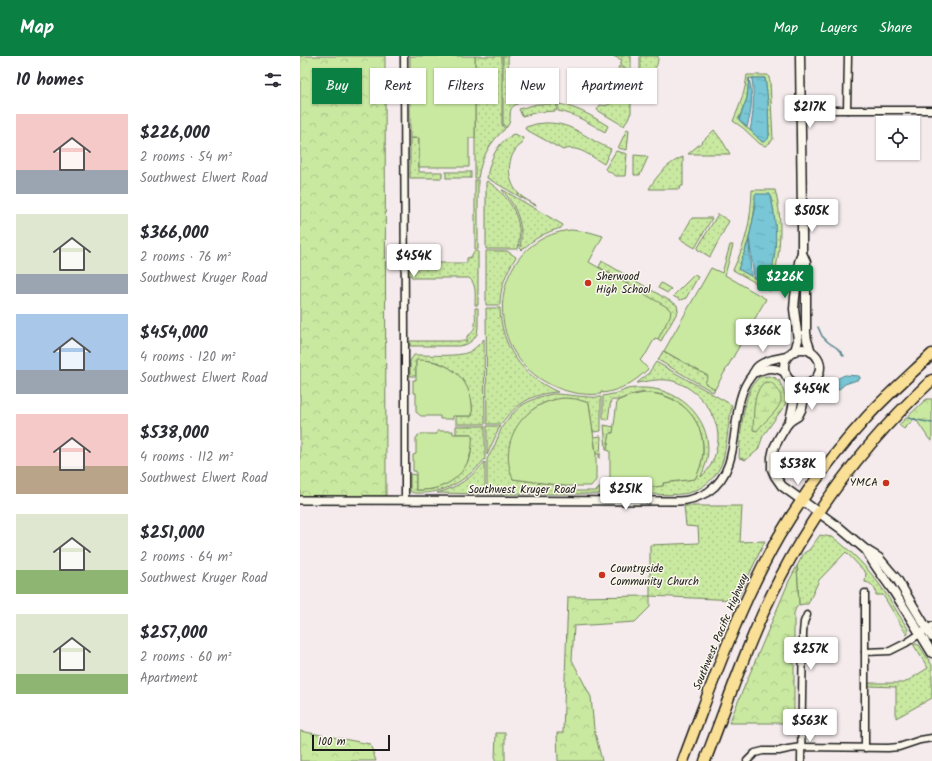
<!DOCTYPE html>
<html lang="en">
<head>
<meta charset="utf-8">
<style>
  :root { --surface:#fff; --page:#f2f2f3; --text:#2b2b33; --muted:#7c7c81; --accent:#0b8043 }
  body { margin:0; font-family:Kalam,sans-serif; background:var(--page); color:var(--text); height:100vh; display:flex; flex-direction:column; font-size:15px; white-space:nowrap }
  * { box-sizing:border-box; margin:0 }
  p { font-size:13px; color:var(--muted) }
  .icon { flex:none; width:22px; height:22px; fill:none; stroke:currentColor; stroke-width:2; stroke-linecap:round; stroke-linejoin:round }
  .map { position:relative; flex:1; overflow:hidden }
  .details { display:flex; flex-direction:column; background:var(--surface); width:300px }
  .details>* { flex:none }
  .guide { position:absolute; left:12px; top:12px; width:380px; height:36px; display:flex; gap:8px }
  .fabs { position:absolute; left:576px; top:60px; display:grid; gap:8px }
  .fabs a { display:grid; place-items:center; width:44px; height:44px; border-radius:0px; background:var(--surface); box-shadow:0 1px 3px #0004; font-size:20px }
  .scale { position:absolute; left:12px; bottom:10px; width:78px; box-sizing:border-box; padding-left:4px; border:2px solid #1c1c1c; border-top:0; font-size:11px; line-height:14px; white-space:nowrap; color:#1c1c1c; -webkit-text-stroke:3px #fbf7ec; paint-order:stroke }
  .price { position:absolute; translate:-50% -34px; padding:0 9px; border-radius:4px; background:#fff; color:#222; font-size:13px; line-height:26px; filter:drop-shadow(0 1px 2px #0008) }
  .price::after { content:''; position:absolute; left:50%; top:24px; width:12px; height:9px; margin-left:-6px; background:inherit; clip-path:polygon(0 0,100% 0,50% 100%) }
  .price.selected { background:var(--accent); color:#fff }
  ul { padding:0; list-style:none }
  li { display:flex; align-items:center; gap:12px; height:100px; padding:0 16px }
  li span { display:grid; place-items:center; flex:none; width:112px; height:80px; border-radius:0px; color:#555 }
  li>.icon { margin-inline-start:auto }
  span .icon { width:48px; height:48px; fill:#fffc; stroke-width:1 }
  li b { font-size:17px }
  h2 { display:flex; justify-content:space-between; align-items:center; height:48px; padding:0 16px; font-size:17px }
  .tag { padding:0 14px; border-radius:0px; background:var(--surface); box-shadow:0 1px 3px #0004; font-size:14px; line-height:36px }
  .tag.selected { background:var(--accent); color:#fff }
  header { display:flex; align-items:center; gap:24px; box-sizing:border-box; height:56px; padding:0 20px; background:var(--accent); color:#fff }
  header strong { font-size:19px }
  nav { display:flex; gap:22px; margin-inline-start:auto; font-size:14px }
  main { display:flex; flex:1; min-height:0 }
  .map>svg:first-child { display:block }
</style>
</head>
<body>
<header>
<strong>Map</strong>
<nav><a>Map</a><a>Layers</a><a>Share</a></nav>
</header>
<main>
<section class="details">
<h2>10 homes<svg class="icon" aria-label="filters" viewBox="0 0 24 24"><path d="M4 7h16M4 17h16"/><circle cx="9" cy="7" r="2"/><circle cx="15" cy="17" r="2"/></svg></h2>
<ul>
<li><span style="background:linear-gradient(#f6c9c9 70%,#9aa5b1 0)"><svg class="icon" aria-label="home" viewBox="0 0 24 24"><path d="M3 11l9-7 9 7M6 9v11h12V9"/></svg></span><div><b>$226,000</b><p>2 rooms · 54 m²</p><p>Southwest Elwert Road</p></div></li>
<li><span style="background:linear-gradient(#dfe7d0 75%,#9aa5b1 0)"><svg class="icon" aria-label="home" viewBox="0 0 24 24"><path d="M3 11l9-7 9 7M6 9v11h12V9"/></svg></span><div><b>$366,000</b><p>2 rooms · 76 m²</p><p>Southwest Kruger Road</p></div></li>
<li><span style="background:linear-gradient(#a9c7e8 70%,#9aa5b1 0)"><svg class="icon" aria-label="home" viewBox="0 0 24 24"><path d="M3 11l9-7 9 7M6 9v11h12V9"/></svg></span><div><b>$454,000</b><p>4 rooms · 120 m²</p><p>Southwest Elwert Road</p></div></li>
<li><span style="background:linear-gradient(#f6c9c9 65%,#b9a48a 0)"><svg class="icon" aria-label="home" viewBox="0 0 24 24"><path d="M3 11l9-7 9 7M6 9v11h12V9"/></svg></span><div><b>$538,000</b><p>4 rooms · 112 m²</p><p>Southwest Elwert Road</p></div></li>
<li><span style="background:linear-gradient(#dfe7d0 70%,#8fb573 0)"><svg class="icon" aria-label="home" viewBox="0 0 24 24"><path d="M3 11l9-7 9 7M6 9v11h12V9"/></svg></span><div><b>$251,000</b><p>2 rooms · 64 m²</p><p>Southwest Kruger Road</p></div></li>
<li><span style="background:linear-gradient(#dfe7d0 75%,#8fb573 0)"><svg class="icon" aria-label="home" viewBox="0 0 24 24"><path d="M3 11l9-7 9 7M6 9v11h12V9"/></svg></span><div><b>$257,000</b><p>2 rooms · 60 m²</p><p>Apartment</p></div></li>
</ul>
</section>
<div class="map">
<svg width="632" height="705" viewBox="0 0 632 705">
  <defs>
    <pattern id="grass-dots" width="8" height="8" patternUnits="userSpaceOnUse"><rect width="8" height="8" fill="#c9e9a1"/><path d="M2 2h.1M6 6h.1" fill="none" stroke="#acc78a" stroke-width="1.8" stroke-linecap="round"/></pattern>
    <pattern id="forest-crowns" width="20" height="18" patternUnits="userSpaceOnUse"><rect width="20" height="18" fill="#c9e9a1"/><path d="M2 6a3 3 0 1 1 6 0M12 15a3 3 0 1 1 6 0" fill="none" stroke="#acc78a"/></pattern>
    <pattern id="wetland-marsh" width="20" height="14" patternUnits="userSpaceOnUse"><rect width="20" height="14" fill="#c9e9a1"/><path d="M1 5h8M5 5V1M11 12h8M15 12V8" fill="none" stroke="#acc78a"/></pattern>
    <pattern id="water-ripples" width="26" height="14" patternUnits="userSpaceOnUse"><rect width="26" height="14" fill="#78c6d6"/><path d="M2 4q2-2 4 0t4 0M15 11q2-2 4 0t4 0" fill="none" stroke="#67aab7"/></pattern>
  </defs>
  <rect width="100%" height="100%" fill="#f5ebec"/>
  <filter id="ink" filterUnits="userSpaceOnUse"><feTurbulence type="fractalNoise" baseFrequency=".025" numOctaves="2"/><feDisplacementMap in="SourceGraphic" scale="8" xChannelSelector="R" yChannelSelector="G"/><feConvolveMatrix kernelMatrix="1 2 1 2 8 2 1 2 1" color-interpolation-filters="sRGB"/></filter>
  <g filter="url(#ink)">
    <!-- grass -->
    <g fill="url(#grass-dots)" stroke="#72825e" fill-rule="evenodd">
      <path d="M175,0h27v69l3,4c-15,13 -24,29 -27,49h-3z"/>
      <path d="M203,0h5l1,33 4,5h6l3,8c-20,6 -6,15 -16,26l-3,-4z"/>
      <polygon points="313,0 331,0 331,16 320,9 322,4"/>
      <path d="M340,0h18c0,14 -5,16 -18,16z"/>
      <path d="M319,10l12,8v26l-11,-7c5,-10 8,-17 -2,-25z"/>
      <path d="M447,19h21l2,6 3,58 -2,3 -6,4 -5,-2 -17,-16 -10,-7c7,-16 12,-29 14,-46zM449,22h16l3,24 1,34 -15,-2 -14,-13 -1,-3 8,-20z"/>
      <path d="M319,38l12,7v12l-7,13 -27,-16 3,-5c10,2 14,-3 19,-11z"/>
      <polygon points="237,48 257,48 256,55 239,56 222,60 219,53"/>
      <path d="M258,48c19,3 34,12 50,22l-3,6c-16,-9 -30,-18 -47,-21z"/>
      <path d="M245,67c29,-1 42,17 66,26l-7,15c-12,-7 -27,-20 -41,-14l-38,-21 1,-2 10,-3z"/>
      <polygon points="327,73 329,74 327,94 318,92"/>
      <polygon points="414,74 423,86 430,98 388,98 401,87"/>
      <path d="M215,78l8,4 -1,6c-17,11 -16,38 -2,51 4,4 11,7 16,10v1l-49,-28c2,-15 9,-35 24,-42v-1z"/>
      <polygon points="110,82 119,82 119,116 142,116 142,122 110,122"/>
      <polygon points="316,95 327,98 325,120 316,120 305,113"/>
      <polygon points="334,99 346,100 348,101 340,119 334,119"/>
      <path d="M383,101v29h-2l-1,3h-31c8,-14 19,-26 34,-32z"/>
      <rect x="146" y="116" width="25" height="6"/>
      <rect x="175" y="124" width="3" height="69"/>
      <path d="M187,125c24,15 37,40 31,68h-32v-67z"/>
      <path d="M202,134h1l60,35 -2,3c-15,4 -28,11 -39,22l-2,-2c4,-21 -3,-42 -18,-58z"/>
      <path d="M452,134h23c9,32 5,70 -5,101l-37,-21c13,-28 18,-49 19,-80zM456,138l16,7c4,23 5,62 -5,84l-29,-16c11,-25 16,-49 18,-75z"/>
      <polygon points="418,158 429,165 410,201 397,193"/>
      <polygon points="392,162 412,162 395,192 380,183"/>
      <path d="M174,195h4v54h-3c0,-9 2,-21 -6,-27h-56l-3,-3v-12h57v-5l4,-1z"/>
      <path d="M186,195h21l9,6c-10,15 -16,31 -16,48h-14z"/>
      <polygon points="302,205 377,249 378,255 361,285 356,282 335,232 299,211"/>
      <polygon points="394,219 398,221 386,242 380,244 373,240"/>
      <polygon points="361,227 371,233 368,237 358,232"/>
      <path d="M175,252h3v19l-1,7 -4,6 -6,4 -8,2h-49v-5h57v-5c11,-4 8,-19 8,-28z"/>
      <path d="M186,252h14c1,39 22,68 58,84 -25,1 -42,12 -57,32h-14z"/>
      <path d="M184,283l1,85h-29v-8h16c3,-25 -14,-50 -40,-55 -5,-1 -10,0 -16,0v15h-6v-15l4,-6h3c13,0 42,2 52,-3 6,-3 10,-8 15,-13z"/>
      <polygon points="363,295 409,320 405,327 415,333 413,336 358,304"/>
      <path d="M356,306l76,43c-2,11 -4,22 -5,34 -2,7 -2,14 -4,21 -5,16 -19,29 -35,33 -14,3 -29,1 -44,1l1,-6 18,-2v-3l32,-4c5,-11 9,-21 8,-33 -1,-28 -25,-52 -53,-53 -7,-1 -15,0 -21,3 -8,2 -9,5 -18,4l-3,20 -5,-1v-23c5,-1 10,-2 15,-3 3,-1 6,-3 9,-4 5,-1 12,-1 18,-1 37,1 69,34 62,71 -1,6 -4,12 -6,18 8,-7 13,-16 15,-27 1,-4 2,-8 2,-12 0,-25 -21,-50 -45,-57 -12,-3 -24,0 -36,2l11,-9z"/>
      <path d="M469,320l7,2v2h3l6,15 1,5 -1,5 -22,31 -5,14 -12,10 -7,-2c1,-21 3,-49 11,-68 2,-5 6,-9 9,-13z"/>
      <path d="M252,338c17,0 32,4 49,3v34l-8,1 -4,-29c-29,-10 -57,-2 -72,25 -5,10 -8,19 -8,29 0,8 2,15 4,22l52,7 -1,5h32l3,-3h1v6h-113v-35l7,-12 8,-20 9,-12 11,-10 6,-3 11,-5z"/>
      <polygon points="304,369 314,371 313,377 310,377 307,394 306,394"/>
      <path d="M156,370h29v33c-15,18 -38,34 -63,34 -4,0 -8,1 -12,-2v-17l6,1v15h7l10,-1 13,-5 8,-5 14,-17 2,-4 1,-5 1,-19h-16z"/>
      <polygon points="187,370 200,370 187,399"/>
      <polygon points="301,380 300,402 299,402 299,398 296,398 294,381"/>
      <path d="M185,406v32l-48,-1c20,-5 34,-15 48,-31z"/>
      <polygon points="304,432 306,432 309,435 341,435 341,438 304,438"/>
      <polygon points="384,450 442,450 440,486 465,485 437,544 350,540 350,489 399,487 398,471 386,470"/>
      <path d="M520,479l11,2v-1c14,10 26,21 37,34 16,18 27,39 40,59v4l-1,2 -24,-40h-7c0,-7 -4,-12 -11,-13l1,-9 -20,-21 -27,28 -11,24h-4l-5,1 -2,-39 7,-13 5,-3z"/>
      <polygon points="613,588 616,588 619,589 632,609 632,642 596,662 596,631 569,630 569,627 604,627 628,612"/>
    </g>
    <!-- forest -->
    <g fill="url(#forest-crowns)" stroke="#72825e">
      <polygon points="0,0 85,0 86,440 0,440"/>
      <polygon points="627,343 632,343 632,385 629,383 615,362 604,373 599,369 624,345"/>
      <polygon points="497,510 499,549 496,552 494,557 494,667 429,667 489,525"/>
      <polygon points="350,540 350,551 335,566 274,570 272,604 291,641 294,673 302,705 258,705 257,677 263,677 268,541"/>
      <polygon points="0,675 70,688 76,705 0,705"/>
      <polygon points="196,677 205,677 205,705 195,705"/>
    </g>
    <!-- wetland -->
    <path fill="url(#wetland-marsh)" stroke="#72825e" d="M465,326c7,0 9,2 12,7 2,3 4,6 4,9 1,11 -18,24 -24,33l-4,-1c1,-14 -1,-39 12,-48z"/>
    <!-- pitch -->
    <g fill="#c9e9a1" stroke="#72825e">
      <polygon points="110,0 175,0 175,82 169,82 169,111 119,111 119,82 110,82"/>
      <path d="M271,174l18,2 14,4 -14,26 78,45 4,4 -1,5 -12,23 -3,-1 -9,16 -6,6 8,9c-13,13 -27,21 -45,24v-1h-2v2c-38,4 -77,-17 -92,-52 -20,-50 7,-106 62,-112z"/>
      <polygon points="430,189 433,189 425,219 466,243 415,333 405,327 408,320 364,295 411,212 422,217"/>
      <path d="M116,304c35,-1 59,22 56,56h-19v3h-13v-3h-19l-5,-4v-19h-3v-13h3z"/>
      <path d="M344,337c47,0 73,45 51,86l-32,4v3l-18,2v-2h-29l-6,-6v-29l-3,-1 3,-17h3l4,-32 12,-5z"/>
      <path d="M265,342l11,1 13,4 7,51v26l-5,6h-26l-52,-7c-16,-38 11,-78 52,-81z"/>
      <path d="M137,375h16v3h19c3,34 -21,58 -56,56v-19h-3v-16l3,-1v-16l5,-4h16z"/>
    </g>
    <!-- water -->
    <g fill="url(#water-ripples)" stroke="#53828c">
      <path d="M449,22c4,17 3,33 -2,49l-8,-7 8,-22z"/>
      <path d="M452,22h13l3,24 1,34 -1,3 -4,3 -3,-1 -11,-11c4,-17 4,-35 2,-52z"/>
      <path d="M455,138h15c8,29 8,64 -3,91l-13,-7 -5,-40 6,-28z"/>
      <polygon points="449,184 451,220 438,213"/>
      <path d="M545,319l14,1 1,1v2l-15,5 -14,12 -11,5 -1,-1 -1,-3c2,-3 5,-4 8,-7 6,-6 10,-12 19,-15z"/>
    </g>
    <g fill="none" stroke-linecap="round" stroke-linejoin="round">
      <!-- stream -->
      <g stroke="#53828c" stroke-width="1.5">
        <polyline points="518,271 522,280 528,286 537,292 544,300"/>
        <polyline points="608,362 632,367"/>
      </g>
      <!-- minor casing -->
      <g stroke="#1c1c1c" stroke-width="9">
        <g id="minor">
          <polyline points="104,0 105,285 105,444"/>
          <polyline points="500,54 632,54"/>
          <polyline points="547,54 548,0"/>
          <polyline points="565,596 590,595 606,587 632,570"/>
          <polyline points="565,692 565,537"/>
          <polyline points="447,705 455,697 463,695 479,695 488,693 501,691 588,692 599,691 620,684 632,682"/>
          <polyline points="501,705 503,577 504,566 507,559"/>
        </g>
      </g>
      <!-- tertiary casing -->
      <g stroke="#1c1c1c" stroke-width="10">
        <g id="tertiary">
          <path d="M453,317c4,0 6,-2 10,-3 7,-3 16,-1 23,3"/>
          <path d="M0,444l379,1c10,0 20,-4 29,-9 39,-27 17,-84 44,-117 2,-3 3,-6 5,-8 8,-7 21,-9 32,-11"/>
        </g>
      </g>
      <!-- secondary casing -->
      <g stroke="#1c1c1c" stroke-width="11">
        <g id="secondary">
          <polyline points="502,197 506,206 506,277 507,284 511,296"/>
          <circle cx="502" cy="311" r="18"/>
          <polyline points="495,295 498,284 494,253 495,241 499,206 502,197 502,157 500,0"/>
          <polyline points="514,324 508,331 505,337 502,352 498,360 490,365 486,370 479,382 474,392 472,401 472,413 475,420 482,430 540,472 566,494 579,502 590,515 597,523 632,581"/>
          <path d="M490,365c1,-8 4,-15 4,-23 1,-5 -1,-11 -2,-16"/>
          <path d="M566,494c7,14 17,26 26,39 14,21 27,43 40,64"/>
        </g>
      </g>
      <!-- trunk casing -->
      <g stroke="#1c1c1c" stroke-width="13">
        <g id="trunk">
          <path d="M383,705c29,-76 55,-154 96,-225 25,-42 55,-83 88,-119 20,-22 43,-42 65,-63"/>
          <path d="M405,705c24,-62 45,-126 76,-185 38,-73 91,-140 151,-196"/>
        </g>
      </g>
      <!-- minor -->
      <use href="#minor" stroke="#fbf7ec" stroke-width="6"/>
      <!-- tertiary -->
      <use href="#tertiary" stroke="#fbf7ec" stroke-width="7"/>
      <!-- secondary -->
      <use href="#secondary" stroke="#fbf7ec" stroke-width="8"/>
      <!-- trunk -->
      <use href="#trunk" stroke="#fadf96" stroke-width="10"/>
    </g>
  </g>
  <!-- markers -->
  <g fill="#c8321e" stroke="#fbf7ec" stroke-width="1.5">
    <circle cx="288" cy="227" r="4"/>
    <circle cx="586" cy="427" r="4"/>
    <circle cx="302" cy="519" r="4"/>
  </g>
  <g text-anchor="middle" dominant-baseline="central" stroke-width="3" stroke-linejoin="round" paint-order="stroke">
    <!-- poi labels -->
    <g font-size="11" fill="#1c1c1c" stroke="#fbf7ec" text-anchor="start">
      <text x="296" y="221">Sherwood<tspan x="296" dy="13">High School</tspan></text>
      <text x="578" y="427" text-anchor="end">YMCA</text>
      <text x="310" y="513">Countryside<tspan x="310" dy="13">Community Church</tspan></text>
    </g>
    <!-- street labels -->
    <g font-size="11" fill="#1c1c1c" stroke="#fbf7ec">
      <text x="222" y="434">Southwest Kruger Road</text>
      <text transform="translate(421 576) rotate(-67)">Southwest Pacific Highway</text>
    </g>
  </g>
</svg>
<div class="fabs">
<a><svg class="icon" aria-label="locate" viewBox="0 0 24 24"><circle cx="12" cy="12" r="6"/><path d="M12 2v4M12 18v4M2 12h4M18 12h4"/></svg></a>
</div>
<div class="scale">100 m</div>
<b class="price" style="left:510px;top:73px">$217K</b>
<b class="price" style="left:512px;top:177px">$505K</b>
<b class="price" style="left:114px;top:222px">$454K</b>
<b class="price selected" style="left:485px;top:243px">$226K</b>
<b class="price" style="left:463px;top:297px">$366K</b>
<b class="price" style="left:512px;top:355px">$454K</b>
<b class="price" style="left:498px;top:430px">$538K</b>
<b class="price" style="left:326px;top:455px">$251K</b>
<b class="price" style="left:511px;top:615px">$257K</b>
<b class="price" style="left:510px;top:687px">$563K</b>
<div class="guide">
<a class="tag selected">Buy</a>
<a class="tag">Rent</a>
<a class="tag">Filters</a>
<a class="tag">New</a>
<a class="tag">Apartment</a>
</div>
</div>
</main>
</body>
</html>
